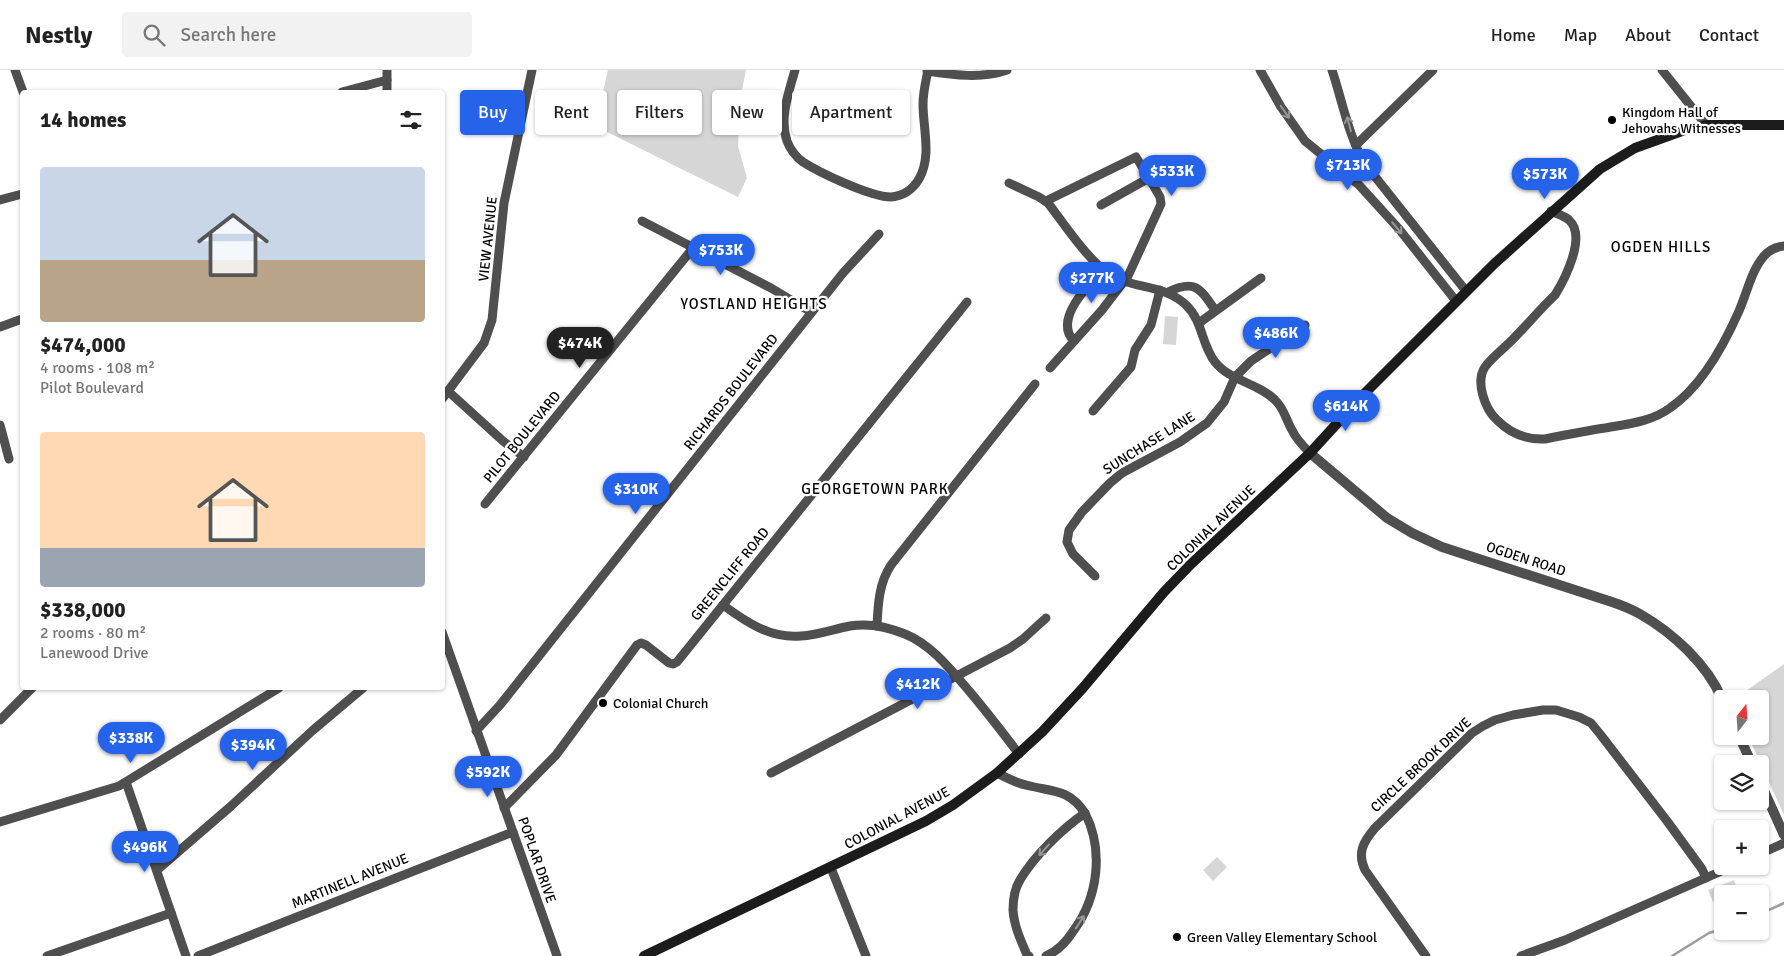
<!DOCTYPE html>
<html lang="en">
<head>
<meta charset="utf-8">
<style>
  :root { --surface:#fff; --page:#f2f2f2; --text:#222; --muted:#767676; --line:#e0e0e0; --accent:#2563eb }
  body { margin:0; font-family:Signika,sans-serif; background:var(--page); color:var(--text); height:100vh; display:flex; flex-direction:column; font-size:19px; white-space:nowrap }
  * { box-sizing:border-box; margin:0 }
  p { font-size:16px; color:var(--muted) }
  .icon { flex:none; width:28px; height:28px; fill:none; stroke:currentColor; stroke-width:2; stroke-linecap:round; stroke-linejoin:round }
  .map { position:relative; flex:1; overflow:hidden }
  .drawer { position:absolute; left:20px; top:20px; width:425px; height:600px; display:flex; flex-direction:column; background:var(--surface); border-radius:5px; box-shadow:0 1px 4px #0004 }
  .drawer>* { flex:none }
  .hud { position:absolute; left:460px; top:20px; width:475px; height:45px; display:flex; gap:10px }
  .needle { width:32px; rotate:17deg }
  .fabs { position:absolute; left:1714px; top:620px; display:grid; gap:10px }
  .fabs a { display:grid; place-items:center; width:55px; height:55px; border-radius:5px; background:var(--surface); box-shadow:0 1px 4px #0004; font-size:25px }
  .price { position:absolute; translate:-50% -42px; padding:0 11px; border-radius:18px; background:var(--accent); color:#fff; font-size:16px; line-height:32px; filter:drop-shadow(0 1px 2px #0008) }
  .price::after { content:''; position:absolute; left:50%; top:30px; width:15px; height:11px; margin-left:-8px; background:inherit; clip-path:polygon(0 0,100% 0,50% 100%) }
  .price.active { background:#222; color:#fff }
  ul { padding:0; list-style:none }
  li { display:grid; align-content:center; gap:10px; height:265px; padding:0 20px }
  li span { display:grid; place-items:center; height:155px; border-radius:5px; color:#555 }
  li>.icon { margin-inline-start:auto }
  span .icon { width:90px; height:90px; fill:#fffc; stroke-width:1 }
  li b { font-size:21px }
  h2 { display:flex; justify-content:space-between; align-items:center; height:60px; padding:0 20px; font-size:21px }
  .chip { padding:0 18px; border-radius:5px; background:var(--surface); box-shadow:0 1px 4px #0004; font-size:18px; line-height:45px }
  .chip.active { background:var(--accent); color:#fff }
  header { display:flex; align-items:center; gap:30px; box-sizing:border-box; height:70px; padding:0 25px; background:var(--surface); border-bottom:1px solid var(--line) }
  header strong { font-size:24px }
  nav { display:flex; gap:28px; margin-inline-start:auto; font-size:18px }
  .search { width:350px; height:45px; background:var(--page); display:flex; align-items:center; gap:12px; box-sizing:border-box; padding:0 18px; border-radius:5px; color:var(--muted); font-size:19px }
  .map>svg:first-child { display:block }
</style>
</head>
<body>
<header>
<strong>Nestly</strong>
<div class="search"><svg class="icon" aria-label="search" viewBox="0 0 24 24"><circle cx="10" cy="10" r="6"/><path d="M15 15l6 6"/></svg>Search here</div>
<nav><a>Home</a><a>Map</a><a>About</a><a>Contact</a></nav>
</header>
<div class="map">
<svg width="1784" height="886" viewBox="0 0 1784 886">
  <rect width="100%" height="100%" fill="#fff"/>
  <!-- green -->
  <g fill="#d6d6d6">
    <polygon points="608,0 746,0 740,30 738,76 747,108 738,127 595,56"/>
    <polygon points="1165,246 1178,247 1176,275 1163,274"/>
    <polygon points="1784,594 1784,745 1748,666 1760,666 1760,629 1738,629 1739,626"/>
    <polygon points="1217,787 1227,797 1213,811 1203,800"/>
    <polygon points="1734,810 1738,823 1722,824 1722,829 1713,832 1708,820"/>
  </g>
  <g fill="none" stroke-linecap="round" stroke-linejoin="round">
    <!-- stream -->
    <g stroke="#9d9d9d" stroke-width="2.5">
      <polyline points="1760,844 1784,833"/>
      <polyline points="1672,886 1709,863 1722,859"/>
    </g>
    <!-- minor -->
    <g stroke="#4f4f4f" stroke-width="9">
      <polyline points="15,0 23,22"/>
      <path d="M795,0c-6,22 -16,48 -8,71 3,8 9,16 16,21 17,11 68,35 88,35 12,-1 22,-8 28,-18 13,-23 4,-50 4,-75 0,-12 3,-23 5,-34"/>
      <polyline points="1260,0 1281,37 1305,71 1359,115 1399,159 1456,231"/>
      <path d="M1332,0c10,30 17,68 33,94l101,127"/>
      <polyline points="1662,0 1706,55"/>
      <path d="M927,1c26,4 55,8 80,-1"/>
      <polyline points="342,22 387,10"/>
      <polyline points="387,22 387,0"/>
      <polyline points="1356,75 1433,0"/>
      <path d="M1009,113l30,14 9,6c17,22 44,64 68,75 24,11 50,8 70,27 17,16 15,39 29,57 15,19 43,21 60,38 9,8 11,20 17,30 4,9 11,16 18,23"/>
      <polyline points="0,130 22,124"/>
      <polyline points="1046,131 1136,87 1149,108"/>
      <path d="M1551,141c6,3 14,5 18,9 18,16 -4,59 -14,75 -14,13 -26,28 -40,42 -8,9 -23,20 -30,30 -10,15 0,42 12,53 13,13 30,20 48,19 20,-4 40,-8 60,-11 22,-4 46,-6 65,-20 31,-21 54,-63 69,-97 8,-18 12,-40 25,-55 6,-7 12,-9 20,-10"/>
      <polyline points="642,151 771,218 811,242"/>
      <path d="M1168,222c27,-13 32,-4 47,18"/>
      <polyline points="1199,253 1261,208"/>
      <polyline points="0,257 22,249"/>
      <path d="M1074,271c-21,-21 14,-56 29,-71"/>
      <polyline points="1050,298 1102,240 1128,206 1161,134 1160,127 1149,108 1101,135"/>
      <polyline points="449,322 503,371 524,387"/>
      <polyline points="442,329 484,273 492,250 504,133 532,0"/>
      <polyline points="1093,341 1131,297 1135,280 1151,255 1160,220"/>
      <polyline points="0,355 9,389"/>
      <polyline points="485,434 693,178"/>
      <polyline points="1095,506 1073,484 1067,472 1069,460 1082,442 1110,413 1122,403 1180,372 1207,353 1224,332 1235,307 1251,291 1305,255"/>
      <path d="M723,535c23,17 48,34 78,31 17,-1 33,-7 49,-10 18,-3 38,1 55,8 27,11 46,36 65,58 17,20 33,41 49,62"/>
      <path d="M877,556c1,-22 2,-43 14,-61l144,-181"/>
      <polyline points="442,562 557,886"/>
      <polyline points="0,650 32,618"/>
      <polyline points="476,661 500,635 843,203 879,164"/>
      <polyline points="771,703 1010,578 1023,569 1046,548"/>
      <path d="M997,703c10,5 19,10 29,12 26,7 42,3 59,28"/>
      <polyline points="126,712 186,886"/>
      <polyline points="504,738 556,685 637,575 641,573 646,575 669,593 673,594 677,592 967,232"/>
      <polyline points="0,752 119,716 279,618"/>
      <polyline points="1760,784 1784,773"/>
      <polyline points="831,798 866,886"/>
      <polyline points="157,800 230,737 312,661 363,618"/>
      <polyline points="47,886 171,843"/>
      <polyline points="198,886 513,762"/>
      <path d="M1029,886l-2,-1c-6,-14 -13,-29 -14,-45 0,-9 2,-22 7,-30 14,-24 42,-51 65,-67 19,37 13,84 -11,117 -7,11 -16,21 -28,26"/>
      <path d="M1426,886l-61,-86c-8,-17 -2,-28 10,-42l97,-95 11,-7 12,-6 18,-5 30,-5h13l23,7 12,6 9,11 67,87 35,48 4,9"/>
      <polyline points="1521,886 1565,870 1733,796"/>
    </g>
    <!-- tertiary -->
    <g stroke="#4f4f4f" stroke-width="10">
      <path d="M1310,383l77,65 25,15 30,14 170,55c9,3 19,7 28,12 33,19 67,50 82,85"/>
      <polyline points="1739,666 1752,694"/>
      <polyline points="1760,712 1784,765"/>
    </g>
    <!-- secondary -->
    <polyline stroke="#1c1c1c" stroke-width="10" points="644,886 926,751 953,735 997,703 1042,662 1082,619 1164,522 1191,494 1310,383 1364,324 1494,194 1600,99 1635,78 1685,60 1706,55 1784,55"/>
  </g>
  <!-- one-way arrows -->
  <defs><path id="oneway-shaft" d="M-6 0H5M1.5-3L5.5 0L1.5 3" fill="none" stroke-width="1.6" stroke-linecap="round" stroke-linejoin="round" transform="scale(1.25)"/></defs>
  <g stroke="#959595">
    <use href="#oneway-shaft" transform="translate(1285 42) rotate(55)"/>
    <use href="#oneway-shaft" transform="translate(1349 54) rotate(-105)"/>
    <use href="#oneway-shaft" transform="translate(1397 158) rotate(50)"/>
    <use href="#oneway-shaft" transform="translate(1044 780) rotate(132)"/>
    <use href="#oneway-shaft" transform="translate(1080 852) rotate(-57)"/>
  </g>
  <!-- markers -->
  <g fill="#000" stroke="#fff" stroke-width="2">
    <circle cx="1612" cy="50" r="5"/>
    <circle cx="603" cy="633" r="5"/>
    <circle cx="1177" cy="867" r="5"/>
  </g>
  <g text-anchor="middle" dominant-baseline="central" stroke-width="4.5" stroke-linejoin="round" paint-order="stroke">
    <!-- poi labels -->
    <g font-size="14" fill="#000" stroke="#fff" text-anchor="start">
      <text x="1622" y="42">Kingdom Hall of<tspan x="1622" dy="16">Jehovahs Witnesses</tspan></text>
      <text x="613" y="633">Colonial Church</text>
      <text x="1187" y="867">Green Valley Elementary School</text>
    </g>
    <!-- street labels -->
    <g font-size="14" fill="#000" stroke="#fff">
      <text transform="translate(488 169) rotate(-84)">VIEW AVENUE</text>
      <text transform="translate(731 322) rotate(-52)">RICHARDS BOULEVARD</text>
      <text transform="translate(522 367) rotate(-51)">PILOT BOULEVARD</text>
      <text transform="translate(1149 373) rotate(-32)">SUNCHASE LANE</text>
      <text transform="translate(1211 458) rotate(-44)">COLONIAL AVENUE</text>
      <text transform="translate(1526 489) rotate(18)">OGDEN ROAD</text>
      <text transform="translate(730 504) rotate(-51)">GREENCLIFF ROAD</text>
      <text transform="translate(1421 695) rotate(-43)">CIRCLE BROOK DRIVE</text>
      <text transform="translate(897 748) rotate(-28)">COLONIAL AVENUE</text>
      <text transform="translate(537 790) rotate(71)">POPLAR DRIVE</text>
      <text transform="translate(350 811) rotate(-22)">MARTINELL AVENUE</text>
    </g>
    <!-- neighbourhood labels -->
    <g font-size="15" letter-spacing="1" fill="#000" stroke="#fff">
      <text x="1661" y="177">OGDEN HILLS</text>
      <text x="754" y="234">YOSTLAND HEIGHTS</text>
      <text x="875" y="419">GEORGETOWN PARK</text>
    </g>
  </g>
</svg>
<div class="fabs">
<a><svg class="needle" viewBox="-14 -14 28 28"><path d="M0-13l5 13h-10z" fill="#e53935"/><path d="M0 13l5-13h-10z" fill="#767676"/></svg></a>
<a><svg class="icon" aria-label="layers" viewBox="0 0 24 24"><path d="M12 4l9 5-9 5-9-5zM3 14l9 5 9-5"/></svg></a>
<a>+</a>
<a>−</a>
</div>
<b class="price" style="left:1348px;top:121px">$713K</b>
<b class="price" style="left:1172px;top:127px">$533K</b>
<b class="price" style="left:1545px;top:130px">$573K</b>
<b class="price" style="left:721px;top:206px">$753K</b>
<b class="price" style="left:1092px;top:234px">$277K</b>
<b class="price" style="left:1276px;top:289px">$486K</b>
<b class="price active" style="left:580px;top:299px">$474K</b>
<b class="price" style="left:1346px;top:362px">$614K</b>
<b class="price" style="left:636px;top:445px">$310K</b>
<b class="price" style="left:918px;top:640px">$412K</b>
<b class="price" style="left:131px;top:694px">$338K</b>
<b class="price" style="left:253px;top:701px">$394K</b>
<b class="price" style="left:488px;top:728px">$592K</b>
<b class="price" style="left:145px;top:803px">$496K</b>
<div class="hud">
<a class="chip active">Buy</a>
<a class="chip">Rent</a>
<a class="chip">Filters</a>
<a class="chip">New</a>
<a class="chip">Apartment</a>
</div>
<section class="drawer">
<h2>14 homes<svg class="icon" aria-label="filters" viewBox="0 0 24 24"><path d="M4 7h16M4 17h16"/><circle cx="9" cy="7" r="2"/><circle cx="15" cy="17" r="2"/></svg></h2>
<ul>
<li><span style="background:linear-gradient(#c9d6e8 60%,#b9a48a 0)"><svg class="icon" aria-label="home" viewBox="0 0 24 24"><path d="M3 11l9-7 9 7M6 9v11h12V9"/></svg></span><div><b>$474,000</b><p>4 rooms · 108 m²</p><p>Pilot Boulevard</p></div></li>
<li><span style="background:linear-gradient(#ffd9b3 75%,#9aa5b1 0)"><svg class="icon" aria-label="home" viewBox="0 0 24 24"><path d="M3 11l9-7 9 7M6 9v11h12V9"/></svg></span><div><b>$338,000</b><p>2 rooms · 80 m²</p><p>Lanewood Drive</p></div></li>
</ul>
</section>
</div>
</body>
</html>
